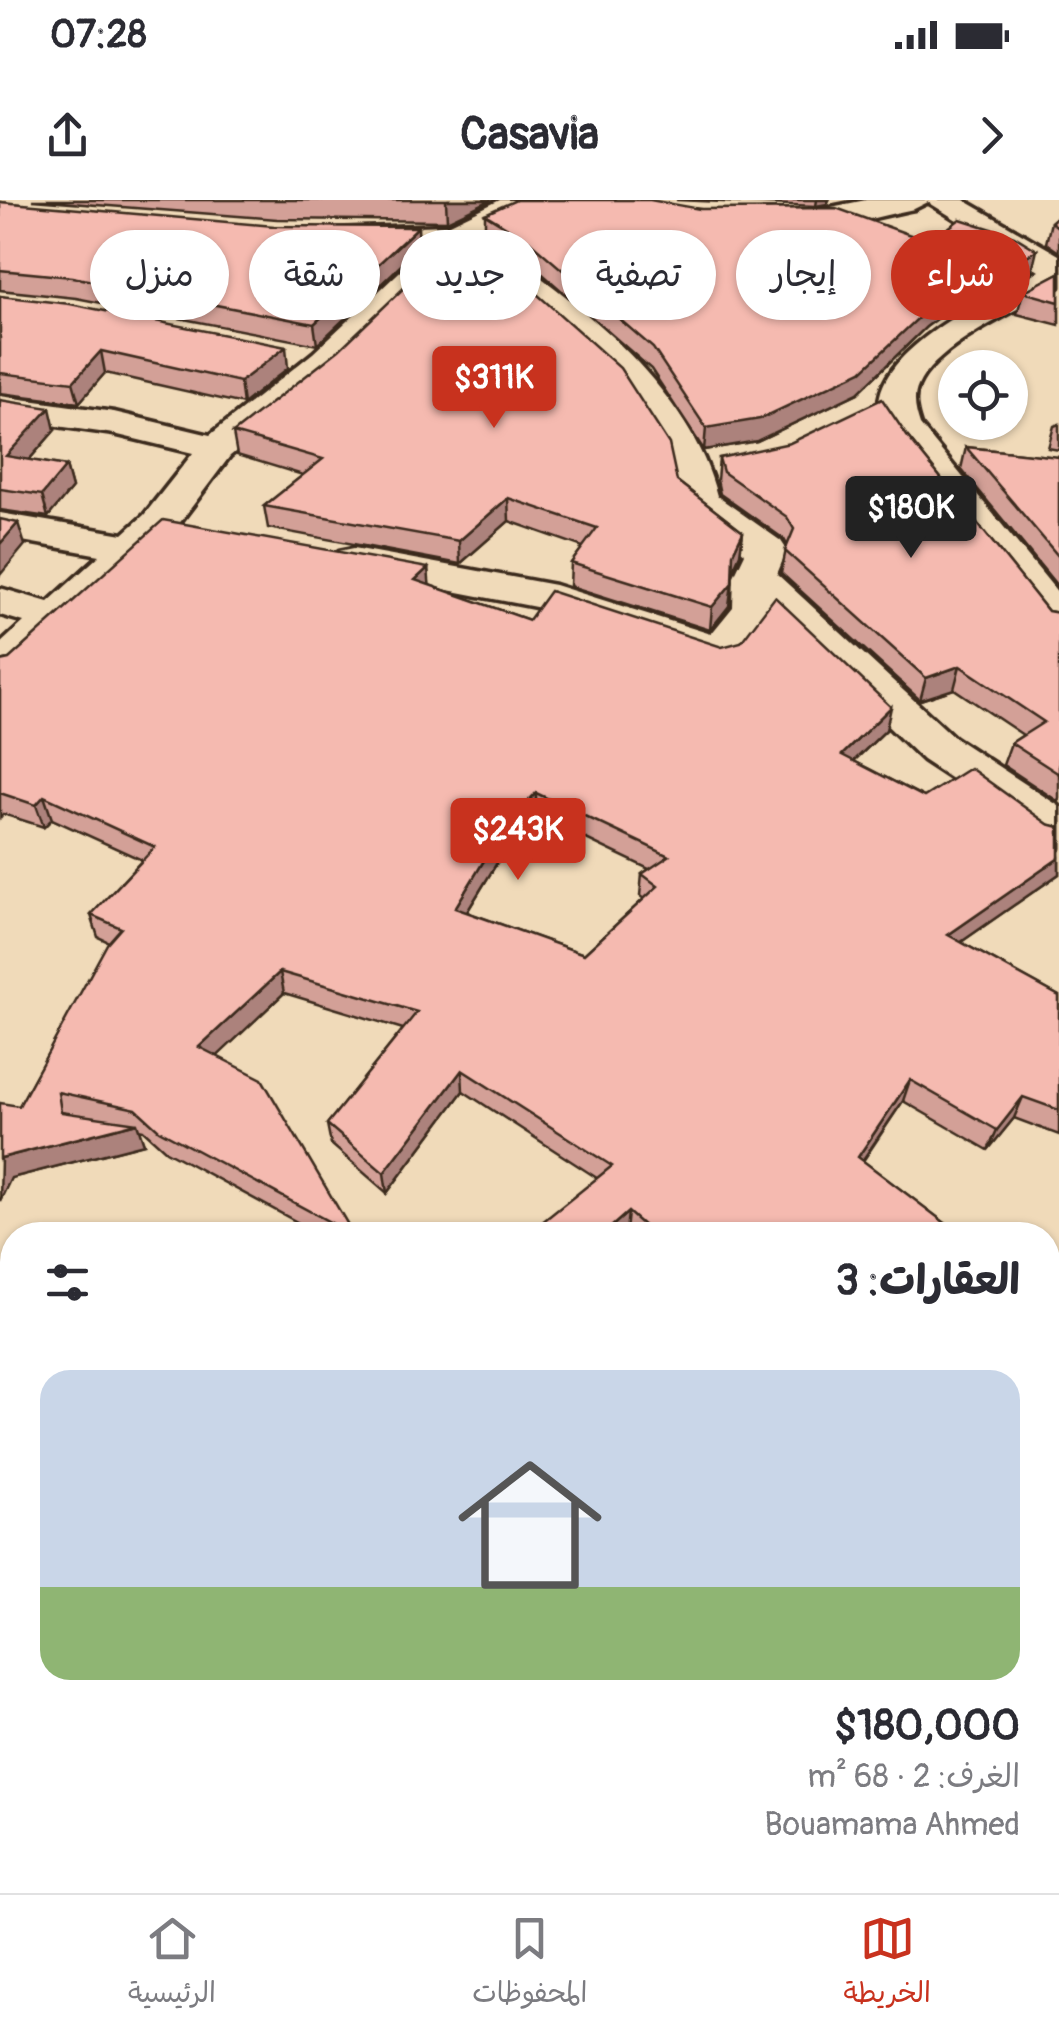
<!DOCTYPE html>
<html lang="ar">
<head>
<meta charset="utf-8">
<style>
  :root { --surface:#fff; --page:#f2f2f3; --text:#2b2b33; --muted:#7c7c81; --line:#e1e1e2; --accent:#c8321e }
  body { margin:0; font-family:Pangolin,"Playpen Sans Arabic",sans-serif; background:var(--page); color:var(--text); direction:rtl; height:100vh; display:flex; flex-direction:column; font-size:38px; white-space:nowrap }
  * { box-sizing:border-box; margin:0 }
  p { font-size:32px; color:var(--muted) }
  .icon { flex:none; width:55px; height:55px; fill:none; stroke:currentColor; stroke-width:2; stroke-linecap:round; stroke-linejoin:round }
  .map { position:relative; flex:1; overflow:hidden; direction:ltr }
  .details { position:absolute; left:0px; top:1022px; width:1060px; height:672px; display:flex; flex-direction:column; background:var(--surface); border-radius:40px 40px 0 0; box-shadow:0 2px 8px #0004; direction:rtl }
  .details>* { flex:none }
  .top-card { position:absolute; left:30px; top:30px; width:1000px; height:90px; direction:rtl; display:flex; gap:20px }
  .tools { position:absolute; left:938px; top:150px; display:grid; gap:20px }
  .tools a { display:grid; place-items:center; width:90px; height:90px; border-radius:50%; background:var(--surface); box-shadow:0 2px 8px #0004; font-size:50px }
  .price { position:absolute; translate:-50% -85px; padding:0 22px; border-radius:10px; background:var(--accent); color:#fff; font-size:32px; line-height:65px; filter:drop-shadow(0 2px 5px #0008) }
  .price::after { content:''; position:absolute; left:50%; top:60px; width:30px; height:22px; margin-left:-15px; background:inherit; clip-path:polygon(0 0,100% 0,50% 100%) }
  .price.selected { background:#222; color:#fff }
  ul { padding:0; list-style:none }
  li { display:grid; align-content:center; gap:20px; height:530px; padding:0 40px }
  li span { display:grid; place-items:center; height:310px; border-radius:30px; color:#555 }
  li>.icon { margin-inline-start:auto }
  span .icon { width:180px; height:180px; fill:#fffc; stroke-width:1 }
  li b { font-size:42px }
  h2 { display:flex; justify-content:space-between; align-items:center; height:120px; padding:0 40px; font-size:42px }
  .tag { padding:0 35px; border-radius:45px; background:var(--surface); box-shadow:0 2px 8px #0004; font-size:35px; line-height:90px }
  .tag.selected { background:var(--accent); color:#fff }
  .status { display:flex; justify-content:space-between; align-items:center; height:70px; padding:0 50px; background:var(--surface); direction:ltr }
  .status svg { height:28px; fill:currentColor }
  header { display:flex; justify-content:space-between; align-items:center; height:130px; padding:0 40px; background:var(--surface); font-size:45px; font-weight:700 }
  .tabs { display:flex; justify-content:space-around; align-items:center; height:140px; border-top:2px solid var(--line); background:var(--surface); font-size:28px; color:var(--muted) }
  .tabs a { display:grid; justify-items:center; gap:5px }
  .tabs .selected { color:var(--accent) }
  .map>svg:first-child { display:block }
</style>
</head>
<body>
<div class="status"><b>07:28</b><svg viewBox="0 0 49 12"><path d="M0 12V9h3v3zM5 12V6h3v6zM10 12V3h3v9zM15 12V0h3v12zM26 1h20v11H26zM47 4h2v5h-2z"/></svg></div>
<header><svg class="icon" aria-label="forward" viewBox="0 0 24 24"><path d="M9 5l7 7-7 7"/></svg>Casavia<svg class="icon" aria-label="share" viewBox="0 0 24 24"><path d="M12 15V3M7 8l5-5 5 5M5 13v7h14v-7"/></svg></header>
<div class="map">
<svg width="1059" height="1693" viewBox="0 0 1059 1693">
  <rect width="100%" height="100%" fill="#f0dab9"/>
  <filter id="ink" filterUnits="userSpaceOnUse"><feTurbulence type="fractalNoise" baseFrequency=".01" numOctaves="2"/><feDisplacementMap in="SourceGraphic" scale="20" xChannelSelector="R" yChannelSelector="G"/><feConvolveMatrix kernelMatrix="1 2 1 2 8 2 1 2 1" color-interpolation-filters="sRGB"/></filter>
  <g filter="url(#ink)">
    <g fill="none" stroke-linecap="round" stroke-linejoin="round">
      <!-- minor casing -->
      <g stroke="#3b2a1e" stroke-width="7">
        <g id="minor">
          <path d="M500,0h42l-5,7 -60,27c90,56 214,154 240,262l64,45 6,9 -10,24 178,164 104,68v42l-17,-5 -40,-31 -79,-52 -152,-146 -36,48 -15,4 -174,-57 -207,-40 -6,-9 6,-9 15,-3 201,37 156,49 22,-27 1,-31 11,-23 -61,-44 -6,-8 -7,-36 -49,-78 -119,-108 -44,-28 -120,118 -109,87 -58,77 -156,145 -16,4v-38l24,-22 -24,-7v-27l48,14 52,-47 -100,-18v-24l123,21 21,-19 49,-62 -79,-19 -114,-16v-22l114,16 96,23 103,-82 115,-108 -86,1 -11,-3 -5,-7 5,-7 117,-4z"/>
          <path d="M866,0h98l95,55v32c-38,21 -124,59 -141,99 -6,13 -2,27 2,39l139,169v41l-15,-4 -155,-196c-50,-72 102,-138 150,-164l-111,-69 -14,7c-49,10 -103,28 -152,16l-5,-7 5,-7 54,-1z"/>
        </g>
      </g>
      <!-- minor -->
      <use href="#minor" fill="#f0dab9" fill-rule="evenodd"/>
    </g>
    <!-- wall -->
    <g fill="#d3a097" stroke="#3b2a1e" stroke-width="2.5" fill-rule="evenodd">
      <polygon points="32,0 491,0 447,21 277,19"/>
      <polygon points="676,0 829,0 827,4 816,6"/>
      <polygon points="0,2 419,48 317,145 76,98 0,90"/>
      <polygon points="700,9 930,42 1032,71 978,103 964,99 926,127 858,193 757,241 704,250 651,169 529,62 485,35 485,14"/>
      <polygon points="1059,15 1059,52 1046,43 1051,22"/>
      <polygon points="1059,73 1059,125 1017,114 1023,92"/>
      <polygon points="0,96 288,168 243,204 105,173 79,203 0,193"/>
      <polygon points="0,200 55,230 29,260 66,266 72,288 48,317 0,310"/>
      <polygon points="1059,224 1059,250 1048,248 1054,226"/>
      <polygon points="233,233 677,281 743,332 740,354 732,371 729,406 710,430 570,386 571,363 583,347 509,321 460,364 268,328 264,306 303,275 237,255"/>
      <polygon points="907,236 1048,411 1059,413 1059,602 1003,565 1011,543 1023,535 954,489 920,500 781,373 787,345 784,339 720,294 717,280 719,258"/>
      <polygon points="966,247 1059,257 1059,388 961,269"/>
      <path d="M428,368l1,17 100,35 357,110 -32,31 70,36 135,30v47l-98,68 98,54v139l-45,-17 -26,32 -85,-49 -40,60 98,74h-332l-3,-3 -29,-54 -134,-87 -76,102 -56,-49 -4,-20 76,-95 -119,-36 -67,63 137,179h-33l-155,-84 -23,-21 -5,-1 6,15 -133,34 8,-72 90,-164 -11,-5 -7,-22 51,-55 -90,-41 -8,8 -41,-13 -3,4v-157zM536,615l113,54 -7,5 -2,22 4,3 -60,55 -117,-42 42,-69z"/>
      <polygon points="1048,1050 1059,1052 1059,1161 1048,1157"/>
      <polygon points="0,1079 12,1083 12,1176 0,1166"/>
      <polygon points="1059,1199 1059,1419 1048,1394 1048,1202"/>
      <polygon points="1048,1496 1059,1693 1038,1693 1037,1682 1048,1682"/>
    </g>
    <!-- shaded-wall -->
    <g fill="#ac827b" stroke="#3b2a1e" stroke-width="2.5">
      <polygon points="448,0 491,0 447,21 446,1"/>
      <polygon points="817,0 829,0 827,4 816,6"/>
      <polygon points="418,27 419,48 317,145 314,124"/>
      <polygon points="1037,50 1032,71 978,103 982,82"/>
      <polygon points="969,78 964,99 926,127 858,193 757,241 704,250 706,228 931,106"/>
      <polygon points="286,147 288,168 243,204 240,182"/>
      <polygon points="101,151 105,173 79,203 73,182"/>
      <polygon points="50,208 55,230 13,278 6,256"/>
      <polygon points="66,266 72,288 48,317 42,295"/>
      <polygon points="508,298 509,321 460,364 459,341"/>
      <polygon points="18,323 25,345 0,375 0,344"/>
      <polygon points="743,332 740,354 730,376 733,353"/>
      <polygon points="428,368 430,391 415,380"/>
      <polygon points="732,383 729,406 710,430 712,407"/>
      <polygon points="960,466 954,489 920,500 926,478"/>
      <polygon points="891,507 886,530 837,577 842,555"/>
      <polygon points="536,593 536,615 509,643 456,730 455,708 508,621"/>
      <polygon points="44,596 52,619 44,627 36,605"/>
      <polygon points="1059,658 1059,674 941,756 948,735"/>
      <polygon points="280,772 284,793 205,868 199,847"/>
      <polygon points="462,870 463,891 387,993 384,973"/>
      <polygon points="910,880 903,901 851,977 858,957"/>
      <polygon points="1023,897 1014,918 988,950 997,930"/>
      <polygon points="137,923 144,944 11,978 0,1001 1,958"/>
      <polygon points="628,1012 626,1032 622,1035 602,1035"/>
      <polygon points="0,1189 12,1227 12,1245 0,1206"/>
      <polygon points="12,1286 12,1320 0,1340 0,1306"/>
    </g>
    <!-- building -->
    <g fill="#f5bab0" stroke="#3b2a1e" stroke-width="2.5" fill-rule="evenodd">
      <polygon points="516,0 650,0 700,9 836,8 930,42 960,19 1014,36 1037,50 982,82 969,78 931,106 862,171 760,219 706,228 653,148 529,41 485,14"/>
      <polygon points="0,2 274,26 418,27 314,124 72,77 0,70"/>
      <polygon points="1059,15 1059,28 1051,22"/>
      <polygon points="459,35 500,61 620,168 669,244 677,281 743,332 733,353 732,383 712,407 571,363 597,328 508,298 459,341 264,306 323,259 233,233 339,150"/>
      <polygon points="1059,73 1059,102 1023,92"/>
      <polygon points="0,96 70,104 286,147 240,182 101,151 73,182 0,173"/>
      <polygon points="882,199 907,236 1048,411 1059,413 1059,574 1011,543 1044,522 960,466 926,478 785,351 794,329 787,317 723,272 719,258 790,243"/>
      <polygon points="0,200 50,208 6,256 66,266 42,295 0,289"/>
      <polygon points="966,247 1059,257 1059,357"/>
      <polygon points="0,319 18,323 0,344"/>
      <path d="M163,320l265,48 -13,12 114,40 21,-29 172,56 19,-5 34,-45 116,110 -49,48 82,42 46,-29 78,56 11,3v31l-111,77 111,61v114l-36,-13 -26,33 -87,-50 -52,77 103,78h-307l-26,-23 -26,23h-76l86,-69 -150,-96 -78,103 -57,-49 90,-112 -137,-40 -81,75 63,32 92,156 -195,-105 -23,-21 -78,-17 3,20 76,11 -136,35 -1,1v-56l19,3 88,-162 14,-16 -30,-13 64,-68 -111,-51 -8,9 -36,-12v-132l9,-2zM536,593l133,63 -27,18 16,12 -74,68 -129,-46 53,-87z"/>
      <polygon points="1049,1048 1059,1052 1059,1139 1048,1134"/>
      <polygon points="0,1079 12,1083 12,1166 0,1157"/>
      <polygon points="1059,1199 1059,1378 1051,1361 1048,1362 1048,1202"/>
      <polygon points="0,1206 12,1245 12,1286 0,1306"/>
      <polygon points="12,1408 12,1526 0,1514 0,1421"/>
      <polygon points="1048,1496 1059,1497 1059,1693 1052,1693 1048,1654"/>
      <polygon points="12,1579 12,1682 725,1682 719,1693 0,1693 0,1602"/>
    </g>
  </g>
</svg>
<div class="tools">
<a><svg class="icon" aria-label="locate" viewBox="0 0 24 24"><circle cx="12" cy="12" r="6"/><path d="M12 2v4M12 18v4M2 12h4M18 12h4"/></svg></a>
</div>
<b class="price" style="left:494px;top:231px">$311K</b>
<b class="price selected" style="left:911px;top:361px">$180K</b>
<b class="price" style="left:518px;top:683px">$243K</b>
<div class="top-card">
<a class="tag selected">شراء</a>
<a class="tag">إيجار</a>
<a class="tag">تصفية</a>
<a class="tag">جديد</a>
<a class="tag">شقة</a>
<a class="tag">منزل</a>
</div>
<section class="details">
<h2>العقارات: 3<svg class="icon" aria-label="filters" viewBox="0 0 24 24"><path d="M4 7h16M4 17h16"/><circle cx="9" cy="7" r="2"/><circle cx="15" cy="17" r="2"/></svg></h2>
<ul>
<li><span style="background:linear-gradient(#c9d6e8 70%,#8fb573 0)"><svg class="icon" aria-label="home" viewBox="0 0 24 24"><path d="M3 11l9-7 9 7M6 9v11h12V9"/></svg></span><div><b>$180,000</b><p>الغرف: 2 · 68 m²</p><p>Bouamama Ahmed</p></div></li>
</ul>
</section>
</div>
<nav class="tabs">
<a class="selected"><svg class="icon" aria-label="map" viewBox="0 0 24 24"><path d="M3 6l6-2 6 2 6-2v14l-6 2-6-2-6 2zM9 4v14M15 6v14"/></svg>الخريطة</a>
<a><svg class="icon" aria-label="saved" viewBox="0 0 24 24"><path d="M7 4h10v16l-5-4-5 4z"/></svg>المحفوظات</a>
<a><svg class="icon" aria-label="home" viewBox="0 0 24 24"><path d="M3 11l9-7 9 7M6 9v11h12V9"/></svg>الرئيسية</a>
</nav>
</body>
</html>
